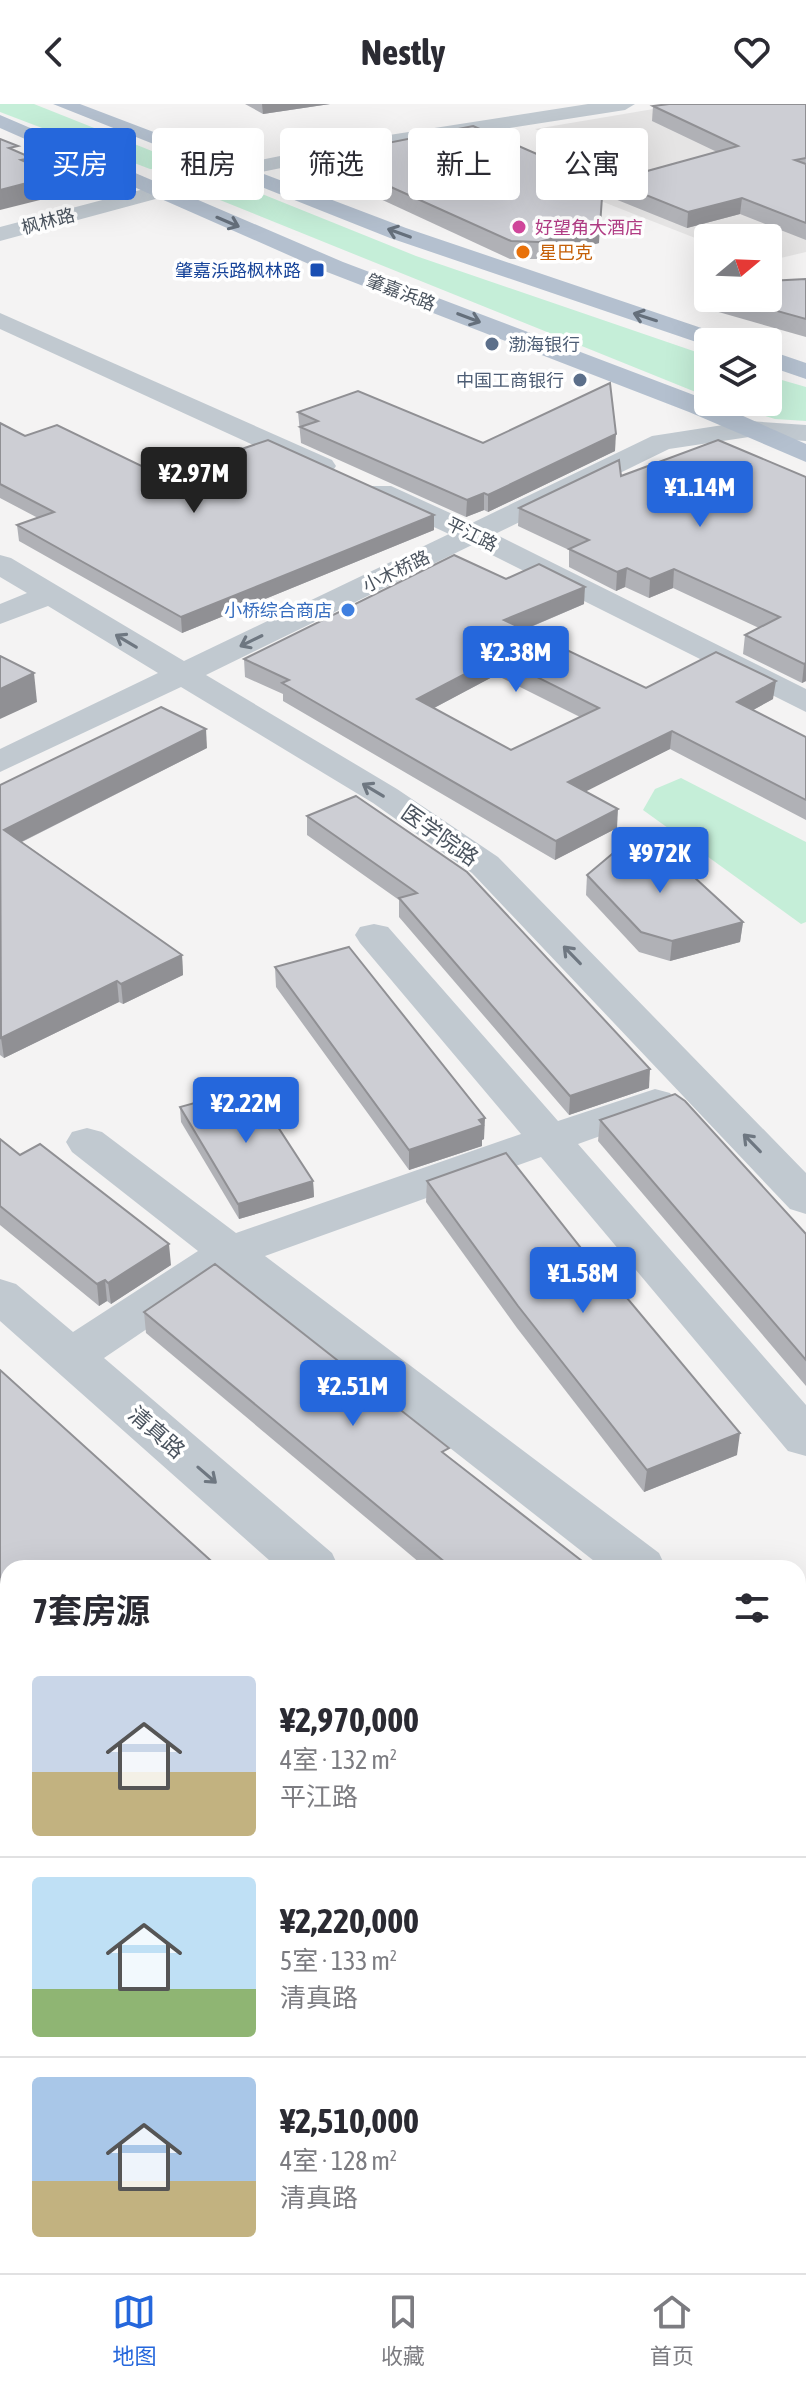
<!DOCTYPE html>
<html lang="zh">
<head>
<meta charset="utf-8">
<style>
  :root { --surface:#fff; --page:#f7f7f7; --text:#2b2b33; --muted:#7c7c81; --line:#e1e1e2; --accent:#2567dc }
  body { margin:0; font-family:"Asap Condensed","Noto Sans SC",sans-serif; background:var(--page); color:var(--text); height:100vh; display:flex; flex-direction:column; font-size:30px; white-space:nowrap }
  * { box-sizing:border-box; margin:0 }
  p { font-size:26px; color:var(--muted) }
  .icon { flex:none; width:44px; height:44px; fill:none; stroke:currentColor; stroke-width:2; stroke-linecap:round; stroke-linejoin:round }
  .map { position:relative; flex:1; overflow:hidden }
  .panel { position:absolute; left:0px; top:1456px; width:806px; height:714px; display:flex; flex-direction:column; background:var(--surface); border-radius:24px 24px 0 0; box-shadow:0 8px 32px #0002 }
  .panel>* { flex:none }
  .banner { position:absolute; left:24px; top:24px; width:758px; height:72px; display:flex; gap:16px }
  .needle { width:52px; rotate:71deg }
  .buttons { position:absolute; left:694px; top:120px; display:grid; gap:16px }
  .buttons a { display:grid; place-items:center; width:88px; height:88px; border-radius:8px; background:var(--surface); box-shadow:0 8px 32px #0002; font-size:40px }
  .price { position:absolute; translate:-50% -68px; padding:0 18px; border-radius:8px; background:var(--accent); color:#fff; font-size:26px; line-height:52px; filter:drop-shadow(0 2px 4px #0008) }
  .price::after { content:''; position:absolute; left:50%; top:48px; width:24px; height:18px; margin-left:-12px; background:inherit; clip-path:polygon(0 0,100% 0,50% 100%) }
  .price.active { background:#222; color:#fff }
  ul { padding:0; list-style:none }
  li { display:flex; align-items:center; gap:24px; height:200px; padding:0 32px }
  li+li { border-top:2px solid var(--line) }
  li span { display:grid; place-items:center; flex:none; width:224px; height:160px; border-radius:8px; color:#555 }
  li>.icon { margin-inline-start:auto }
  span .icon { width:96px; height:96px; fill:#fffc; stroke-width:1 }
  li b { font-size:34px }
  h2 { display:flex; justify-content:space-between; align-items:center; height:96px; padding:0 32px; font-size:34px }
  .chip { padding:0 28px; border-radius:8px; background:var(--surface); box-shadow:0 8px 32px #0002; font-size:28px; line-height:72px }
  .chip.active { background:var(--accent); color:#fff }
  header { display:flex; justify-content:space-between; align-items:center; height:104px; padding:0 32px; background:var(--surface); font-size:36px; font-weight:700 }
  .menu { display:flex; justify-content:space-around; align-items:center; height:112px; border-top:2px solid var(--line); background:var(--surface); font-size:22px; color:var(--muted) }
  .menu a { display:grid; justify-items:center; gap:4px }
  .menu .active { color:var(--accent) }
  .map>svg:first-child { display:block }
</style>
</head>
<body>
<header><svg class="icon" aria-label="back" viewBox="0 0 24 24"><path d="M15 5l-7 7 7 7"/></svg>Nestly<svg class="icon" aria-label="heart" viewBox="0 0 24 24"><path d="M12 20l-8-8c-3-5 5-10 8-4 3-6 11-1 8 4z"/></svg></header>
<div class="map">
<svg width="806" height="2169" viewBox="0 0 806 2169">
  <rect width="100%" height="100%" fill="#f4f3f3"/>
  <!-- education -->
  <polygon fill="#e5e4e4" points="683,0 806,0 806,148 768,157 768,134 708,134 708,139 593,94 624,82 630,71 535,25"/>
  <!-- green -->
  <g fill="#c5eed8">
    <polygon points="0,0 34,0 182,59 181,64 150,65 0,8"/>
    <polygon points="229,83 245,83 416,152 708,252 708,293 210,92 213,87"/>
    <polygon points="768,272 806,283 806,317 775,315 721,298 768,298"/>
    <polygon points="681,674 806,738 806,818 801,820 643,706 655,685"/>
  </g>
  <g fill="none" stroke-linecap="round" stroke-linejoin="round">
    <!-- minor -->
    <g fill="#c1c9d0" fill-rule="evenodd">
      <polygon points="588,0 635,0 625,6 370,46 237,73 0,137 0,123 235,61 370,34"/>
      <polygon points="0,209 332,356 336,362 332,368 312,368 0,225"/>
      <polygon points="749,317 806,321 806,337 749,333 669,345 495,430 806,585 806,608 472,441 206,571 397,685 498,753 806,1069 806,1110 790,1105 472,769 373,699 181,583 0,668 0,645 158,569 48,502 0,520 0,500 27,489 0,473 0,451 11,454 184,557 449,430 371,394 367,388 371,382 391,382 472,419 652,332"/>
      <polygon points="374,820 388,823 558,1017 655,985 670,989 676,998 670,1007 578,1040 806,1301 806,1352 788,1347 541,1053 265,1152 659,1449 666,1464 603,1464 228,1170 104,1254 332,1449 339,1464 278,1464 0,1217 0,1175 16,1180 73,1228 198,1147 72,1048 66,1038 72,1028 87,1024 102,1028 236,1129 521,1030 360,839 355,831 360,823"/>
      <polygon points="798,1563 806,1566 806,1615 798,1612"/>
      <polygon points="798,1857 806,1860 806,1922 798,1919"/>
    </g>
    <!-- major -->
    <g fill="#b4c0cf" fill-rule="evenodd">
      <polygon points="53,0 80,0 406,124 728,233 731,238 708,238 708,242 390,134"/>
      <polygon points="0,11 343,158 707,296 806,340 806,358 689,308 327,168 0,24"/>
      <polygon points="768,246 806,259 806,275 768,262"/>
    </g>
  </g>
  <!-- wall -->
  <g fill="#b0b1b6" fill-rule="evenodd">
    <polygon points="245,0 330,0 263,10"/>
    <polygon points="806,0 806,136 740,110 687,124 610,93 611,77 717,48 652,17 653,2"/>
    <polygon points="322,52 599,139 538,155 510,155 322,68"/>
    <polygon points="806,175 806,233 701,203 703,182 708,182 708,194 768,194"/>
    <polygon points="298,308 483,339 615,347 488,408 484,406 466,413 301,339"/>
    <polygon points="0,319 25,332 162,372 434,426 182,529 19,437 17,421 38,414 0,394"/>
    <polygon points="621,372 806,373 806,577 802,579 743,550 745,531 759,524 673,484 649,494 625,483 616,487 569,463 569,446 518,422 519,404"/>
    <path d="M506,475l78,25 -60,26 122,58 127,11 -20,11 53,27v83l-136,-71 -85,42 32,37 -62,32 -272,-159v-7l-38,-17 -1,-18zM496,571l84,42 -69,33 -77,-42z"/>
    <polygon points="207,644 22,738 182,851 183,871 123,900 119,898 4,954 0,951 0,681"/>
    <polygon points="356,692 649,984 569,1011 399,813 399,796 307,731 307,712"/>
    <polygon points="587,771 743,818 740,838 670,857 639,848 586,791"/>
    <polygon points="275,863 484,1035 482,1036 482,1042 409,1066 276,883"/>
    <polygon points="180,1003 313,1077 314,1093 239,1115 181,1018"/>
    <polygon points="600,1016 806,1130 806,1282 598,1037"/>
    <polygon points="0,1035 20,1051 171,1161 111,1200 107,1197 99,1202 0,1121"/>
    <polygon points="427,1077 737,1351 644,1388 517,1224 426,1098"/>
    <polygon points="144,1208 448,1353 591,1464 426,1464 146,1229"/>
    <polygon points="798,1621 806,1627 806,1782 798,1776"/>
    <polygon points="668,2162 798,2162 806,2169 674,2169"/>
  </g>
  <!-- shaded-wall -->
  <g fill="#909094">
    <polygon points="262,0 330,0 263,10"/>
    <polygon points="32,54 34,73 21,56"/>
    <polygon points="48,68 52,93 0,106 0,86"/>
    <polygon points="603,79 599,139 538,155 539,138"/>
    <polygon points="742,94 740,110 687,124 688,108"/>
    <polygon points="616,330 615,347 488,408 488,391"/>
    <polygon points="484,389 484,406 466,413 467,396"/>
    <polygon points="434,411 434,426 182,529 181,513"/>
    <polygon points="627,464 625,483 616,487 617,468"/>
    <polygon points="674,465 673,484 649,494 650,475"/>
    <polygon points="585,483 584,500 504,534 504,516"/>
    <polygon points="497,553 496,571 417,613 417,595"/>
    <polygon points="806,559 806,577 802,579 804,560"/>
    <polygon points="34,569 37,598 0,615 0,585"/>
    <polygon points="776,577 773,595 735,616 737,598"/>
    <polygon points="206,625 207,644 7,745 4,726"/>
    <polygon points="672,627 670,645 567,697 568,678"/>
    <polygon points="618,705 617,724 555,756 556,737"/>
    <polygon points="743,818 740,838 670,857 672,837"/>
    <polygon points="182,851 183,871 123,900 121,880"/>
    <polygon points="117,877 119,898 4,954 1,934"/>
    <polygon points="650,965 649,984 569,1011 570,992"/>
    <polygon points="485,1014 484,1035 482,1036 482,1042 409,1066 409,1046"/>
    <polygon points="313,1077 314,1093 239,1115 238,1100"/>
    <polygon points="169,1140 171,1161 111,1200 108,1179"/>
    <polygon points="105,1176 107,1197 99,1202 97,1180"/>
    <polygon points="740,1329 737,1351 644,1388 647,1366"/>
    <polygon points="8,1588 8,1615 0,1621 0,1594"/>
    <polygon points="806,2150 806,2169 786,2169 793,2162 798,2162 798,2158"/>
  </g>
  <!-- building -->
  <g fill="#cdced4" stroke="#909094" stroke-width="2" fill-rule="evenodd">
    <polygon points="669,0 806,0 806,54 795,56 806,60 806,119 742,94 688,108 611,77 738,42 653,2"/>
    <polygon points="473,22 603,79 600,122 539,138 511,137 322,52"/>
    <polygon points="0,35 18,42 9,44 32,54 21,56 48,68 41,69 50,73 0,86"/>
    <polygon points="806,175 806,215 731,194 768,194 768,177"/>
    <polygon points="703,182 708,182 708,187 702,186"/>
    <polygon points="610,279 616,330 488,391 484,389 467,396 300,323 318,317 298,308 358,287 483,339"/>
    <polygon points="0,319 25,332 57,321 162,372 268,336 434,411 181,513 17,421 54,408 0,380"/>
    <polygon points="718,336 806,373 806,559 804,560 745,531 780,513 674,465 650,475 627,464 617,468 569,445 589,436 519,404 619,356 621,372"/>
    <path d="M454,451l52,24 33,-15 46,23 -81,33 142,68 70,-36 60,29 -39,21 69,35v63l-134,-69 -104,51 50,27 -62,32 -274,-158 7,-3 -45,-21zM497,553l102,51 -88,42 -94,-51z"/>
    <polygon points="0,552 34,569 0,585"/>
    <polygon points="161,603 206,625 4,726 182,851 121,880 117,877 1,934 0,681"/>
    <polygon points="356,692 467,768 650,965 570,992 399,794 417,789 307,712"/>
    <polygon points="618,745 669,750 743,818 672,837 641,828 587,771"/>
    <polygon points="349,843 485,1014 479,1016 483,1021 409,1046 275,863"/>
    <polygon points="252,983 313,1077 238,1100 180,1003"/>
    <polygon points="675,990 685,997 806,1130 806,1256 600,1016"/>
    <polygon points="0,1035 20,1051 40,1040 169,1140 108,1179 105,1176 97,1180 0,1102"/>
    <polygon points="506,1049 603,1172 607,1170 740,1329 647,1366 518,1202 427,1077"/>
    <polygon points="215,1160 449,1344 442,1348 591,1464 452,1464 144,1208"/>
    <polygon points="0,1266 219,1464 8,1464 8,1588 0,1594"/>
    <polygon points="798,1621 806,1627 806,1758 798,1751"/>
    <polygon points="798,1960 806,1968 806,2150 798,2158"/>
    <polygon points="251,2162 389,2162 394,2169 241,2169"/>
    <polygon points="699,2162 793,2162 786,2169 706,2169"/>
  </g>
  <!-- one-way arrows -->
  <defs><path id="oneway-shaft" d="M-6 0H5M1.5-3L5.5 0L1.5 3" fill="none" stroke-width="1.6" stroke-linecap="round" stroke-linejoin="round" transform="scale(2)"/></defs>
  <g stroke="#656f7b">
    <use href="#oneway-shaft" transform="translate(228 118) rotate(23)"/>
    <use href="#oneway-shaft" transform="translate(399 129) rotate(-160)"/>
    <use href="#oneway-shaft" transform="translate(645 213) rotate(-162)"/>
    <use href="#oneway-shaft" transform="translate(469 214) rotate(21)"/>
  </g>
  <g stroke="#6e7781">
    <use href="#oneway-shaft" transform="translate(126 537) rotate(-149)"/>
    <use href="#oneway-shaft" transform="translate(251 537) rotate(154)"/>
    <use href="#oneway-shaft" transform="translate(373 686) rotate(-149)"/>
    <use href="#oneway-shaft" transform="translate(572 851) rotate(-134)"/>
    <use href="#oneway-shaft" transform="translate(752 1039) rotate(-134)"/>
    <use href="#oneway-shaft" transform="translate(207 1371) rotate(41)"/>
  </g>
  <!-- markers -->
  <circle fill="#d1479c" stroke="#fff" stroke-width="3" cx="519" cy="123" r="8"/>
  <circle fill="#e8710a" stroke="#fff" stroke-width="3" cx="523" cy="148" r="8"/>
  <rect fill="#1a4fb4" stroke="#fff" stroke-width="3" x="309" y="158" width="16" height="16" rx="4"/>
  <g fill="#5c6f8a" stroke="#fff" stroke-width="3">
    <circle cx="492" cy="240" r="8"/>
    <circle cx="580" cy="276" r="8"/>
  </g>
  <circle fill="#3f7fe0" stroke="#fff" stroke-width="3" cx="348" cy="506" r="8"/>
  <g text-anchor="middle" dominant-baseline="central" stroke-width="7" stroke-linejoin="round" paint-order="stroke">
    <!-- far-street labels -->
    <g font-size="18" fill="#4b545f" stroke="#fff">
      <text transform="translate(48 117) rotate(-15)">枫林路</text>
      <text transform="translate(401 188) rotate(21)">肇嘉浜路</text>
      <text transform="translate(472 430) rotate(26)">平江路</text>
      <text transform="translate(396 467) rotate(-26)">小木桥路</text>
    </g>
    <!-- far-hotel labels -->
    <g font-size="18" fill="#b23c85" stroke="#fff" text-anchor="start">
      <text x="535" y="123">好望角大酒店</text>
    </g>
    <!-- far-food labels -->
    <g font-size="18" fill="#c56008" stroke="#fff" text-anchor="start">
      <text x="539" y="148">星巴克</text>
    </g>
    <!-- far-transit labels -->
    <g font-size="18" fill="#164399" stroke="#fff" text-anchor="end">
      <text x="301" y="166">肇嘉浜路枫林路</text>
    </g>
    <!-- far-service labels -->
    <g font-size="18" fill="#4e5e75" stroke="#fff" text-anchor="start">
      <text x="508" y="240">渤海银行</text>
      <text x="564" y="276" text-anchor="end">中国工商银行</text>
    </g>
    <!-- far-shop labels -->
    <g font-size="18" fill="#366cbe" stroke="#fff" text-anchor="end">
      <text x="332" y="506">小桥综合商店</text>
    </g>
    <!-- street labels -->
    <g font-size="22" fill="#4b545f" stroke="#fff">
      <text transform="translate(440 731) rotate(35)">医学院路</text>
      <text transform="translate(157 1328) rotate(41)">清真路</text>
    </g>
  </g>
</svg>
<div class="buttons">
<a><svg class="needle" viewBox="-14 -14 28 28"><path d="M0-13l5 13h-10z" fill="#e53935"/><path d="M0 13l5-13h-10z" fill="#7c7c81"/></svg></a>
<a><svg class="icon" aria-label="layers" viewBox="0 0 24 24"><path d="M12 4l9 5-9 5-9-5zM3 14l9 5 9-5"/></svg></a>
</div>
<b class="price active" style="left:194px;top:411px">¥2.97M</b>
<b class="price" style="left:700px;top:425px">¥1.14M</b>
<b class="price" style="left:516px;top:590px">¥2.38M</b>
<b class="price" style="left:660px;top:791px">¥972K</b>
<b class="price" style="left:246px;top:1041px">¥2.22M</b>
<b class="price" style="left:583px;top:1211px">¥1.58M</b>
<b class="price" style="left:353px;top:1324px">¥2.51M</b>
<div class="banner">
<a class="chip active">买房</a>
<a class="chip">租房</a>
<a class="chip">筛选</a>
<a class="chip">新上</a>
<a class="chip">公寓</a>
</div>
<section class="panel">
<h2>7套房源<svg class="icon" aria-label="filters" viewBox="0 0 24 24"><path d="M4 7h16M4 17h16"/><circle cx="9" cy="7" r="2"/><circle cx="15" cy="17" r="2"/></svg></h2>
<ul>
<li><span style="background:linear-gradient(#c9d6e8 60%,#c2b280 0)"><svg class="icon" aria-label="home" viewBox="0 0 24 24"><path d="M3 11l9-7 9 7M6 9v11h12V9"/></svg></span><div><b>¥2,970,000</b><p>4室 · 132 m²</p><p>平江路</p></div></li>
<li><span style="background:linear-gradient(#bfe0f5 70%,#8fb573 0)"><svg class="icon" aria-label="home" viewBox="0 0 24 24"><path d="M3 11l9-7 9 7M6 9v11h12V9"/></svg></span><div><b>¥2,220,000</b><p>5室 · 133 m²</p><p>清真路</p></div></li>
<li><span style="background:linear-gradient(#a9c7e8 65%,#c2b280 0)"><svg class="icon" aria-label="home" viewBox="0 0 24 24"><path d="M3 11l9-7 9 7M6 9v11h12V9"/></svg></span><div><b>¥2,510,000</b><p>4室 · 128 m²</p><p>清真路</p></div></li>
</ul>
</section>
</div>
<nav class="menu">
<a class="active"><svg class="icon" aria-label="map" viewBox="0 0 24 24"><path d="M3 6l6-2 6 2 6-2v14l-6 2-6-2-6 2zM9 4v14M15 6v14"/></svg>地图</a>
<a><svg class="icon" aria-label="saved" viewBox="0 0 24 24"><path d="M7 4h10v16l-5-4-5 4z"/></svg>收藏</a>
<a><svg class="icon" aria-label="home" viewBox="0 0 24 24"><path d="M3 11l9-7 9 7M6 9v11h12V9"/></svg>首页</a>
</nav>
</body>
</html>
